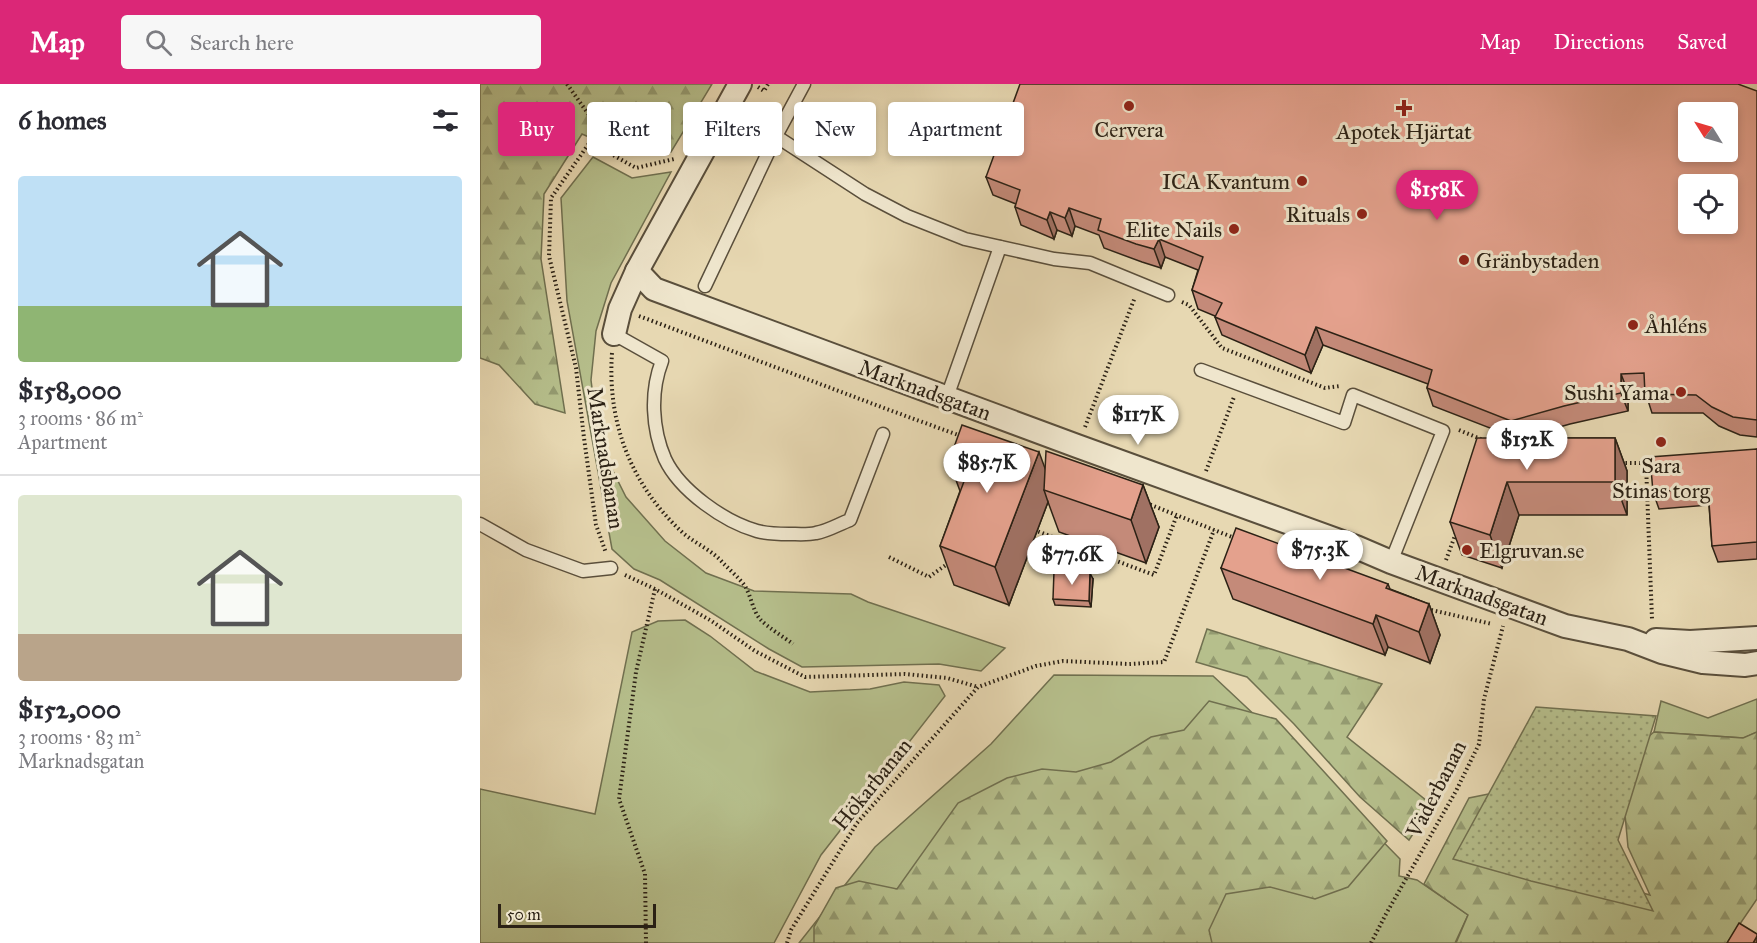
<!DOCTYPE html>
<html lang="en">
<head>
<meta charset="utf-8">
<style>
  :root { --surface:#fff; --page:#f7f7f7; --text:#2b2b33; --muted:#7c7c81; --line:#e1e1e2; --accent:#db2777 }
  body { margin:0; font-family:"IM FELL Great Primer",serif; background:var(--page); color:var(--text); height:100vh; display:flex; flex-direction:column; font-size:22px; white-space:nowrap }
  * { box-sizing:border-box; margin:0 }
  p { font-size:20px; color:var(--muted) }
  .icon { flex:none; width:33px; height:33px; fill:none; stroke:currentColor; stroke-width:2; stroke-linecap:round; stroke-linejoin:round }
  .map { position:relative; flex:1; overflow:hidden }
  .details { display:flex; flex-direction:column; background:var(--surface); width:480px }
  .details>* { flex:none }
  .top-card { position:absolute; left:18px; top:18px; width:570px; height:54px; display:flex; gap:12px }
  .needle { width:39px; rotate:307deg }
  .controls { position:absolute; left:1198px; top:18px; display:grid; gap:12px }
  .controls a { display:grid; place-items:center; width:60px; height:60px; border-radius:6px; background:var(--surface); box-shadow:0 3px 9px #0003; font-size:30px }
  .scale { position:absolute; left:18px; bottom:15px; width:158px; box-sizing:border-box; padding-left:6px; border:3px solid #2b2115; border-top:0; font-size:16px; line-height:21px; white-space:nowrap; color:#2b2115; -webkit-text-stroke:4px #efe6cd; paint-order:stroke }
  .price { position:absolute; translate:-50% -51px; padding:0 14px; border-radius:21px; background:#fff; color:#222; font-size:20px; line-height:39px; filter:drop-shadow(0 2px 3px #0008) }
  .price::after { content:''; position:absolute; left:50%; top:36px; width:18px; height:14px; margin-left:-9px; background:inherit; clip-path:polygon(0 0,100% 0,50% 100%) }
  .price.current { background:var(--accent); color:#fff }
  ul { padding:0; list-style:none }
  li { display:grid; align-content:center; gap:12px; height:318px; padding:0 18px }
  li+li { border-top:2px solid var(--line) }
  li span { display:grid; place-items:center; height:186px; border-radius:6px; color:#555 }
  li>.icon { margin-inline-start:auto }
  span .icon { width:108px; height:108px; fill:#fffc; stroke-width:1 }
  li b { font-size:26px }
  h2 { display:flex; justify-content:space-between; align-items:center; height:72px; padding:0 18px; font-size:26px }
  .pill { padding:0 21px; border-radius:6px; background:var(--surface); box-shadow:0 3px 9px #0003; font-size:21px; line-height:54px }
  .pill.current { background:var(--accent); color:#fff }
  header { display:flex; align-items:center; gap:36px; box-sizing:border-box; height:84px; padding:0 30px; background:var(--accent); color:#fff }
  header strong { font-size:28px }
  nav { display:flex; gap:33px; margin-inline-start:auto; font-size:21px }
  .search { width:420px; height:54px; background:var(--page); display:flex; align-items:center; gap:15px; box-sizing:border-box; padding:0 21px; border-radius:6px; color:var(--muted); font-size:22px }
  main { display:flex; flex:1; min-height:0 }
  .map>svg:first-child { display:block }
</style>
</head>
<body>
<header>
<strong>Map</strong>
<div class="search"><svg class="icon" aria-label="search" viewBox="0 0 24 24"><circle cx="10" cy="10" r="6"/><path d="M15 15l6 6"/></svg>Search here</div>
<nav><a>Map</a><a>Directions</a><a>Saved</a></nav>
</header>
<main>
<section class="details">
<h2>6 homes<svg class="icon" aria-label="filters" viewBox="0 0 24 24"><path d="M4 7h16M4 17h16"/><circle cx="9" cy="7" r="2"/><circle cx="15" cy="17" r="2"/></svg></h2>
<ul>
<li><span style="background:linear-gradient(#bfe0f5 70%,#8fb573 0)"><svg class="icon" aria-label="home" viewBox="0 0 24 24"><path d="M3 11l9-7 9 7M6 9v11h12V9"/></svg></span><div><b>$158,000</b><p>3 rooms · 86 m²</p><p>Apartment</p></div></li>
<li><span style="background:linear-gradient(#dfe7d0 75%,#b9a48a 0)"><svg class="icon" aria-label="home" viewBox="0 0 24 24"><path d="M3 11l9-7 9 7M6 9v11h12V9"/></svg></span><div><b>$152,000</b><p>3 rooms · 83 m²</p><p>Marknadsgatan</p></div></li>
</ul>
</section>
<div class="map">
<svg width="1277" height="859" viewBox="0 0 1277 859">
  <defs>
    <pattern id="forest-firs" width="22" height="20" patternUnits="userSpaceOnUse" patternTransform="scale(1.5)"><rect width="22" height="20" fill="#b6bf8c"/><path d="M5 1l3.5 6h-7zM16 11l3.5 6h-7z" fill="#949b71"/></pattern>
    <pattern id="park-dots" width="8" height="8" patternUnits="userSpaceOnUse" patternTransform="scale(1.5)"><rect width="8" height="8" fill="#b6bf8c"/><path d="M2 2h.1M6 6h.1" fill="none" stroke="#949b71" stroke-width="1.8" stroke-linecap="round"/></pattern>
  </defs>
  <rect width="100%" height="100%" fill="#e7d8b2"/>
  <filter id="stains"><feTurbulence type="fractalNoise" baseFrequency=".00333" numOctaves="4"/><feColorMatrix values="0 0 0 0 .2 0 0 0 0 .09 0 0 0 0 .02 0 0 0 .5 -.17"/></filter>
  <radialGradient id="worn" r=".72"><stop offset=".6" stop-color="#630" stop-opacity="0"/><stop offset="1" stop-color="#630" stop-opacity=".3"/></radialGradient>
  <!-- grass -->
  <g fill="#b6bf8c" stroke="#707050" stroke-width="1.5">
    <polygon points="113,73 152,94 191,88 131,199 116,247 111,296 119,359 146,413 185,457 226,489 274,507 371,510 388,518 525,564 501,587 459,580 322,583 289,565 180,496 154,485 132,465 87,217 81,114"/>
    <polygon points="205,536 230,552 275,587 330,608 390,605 424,598 459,601 465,612 341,771 294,859 0,859 0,705 115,730 152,548 178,537"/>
    <polygon points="574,591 733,592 829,682 920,775 919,792 937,796 988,831 975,859 319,859 395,763 511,660"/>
    <polygon points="1277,615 1277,648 1264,654 1174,648 1181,617 1228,634"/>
  </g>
  <!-- forest -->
  <g fill="url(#forest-firs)" stroke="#707050" stroke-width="1.5">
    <polygon points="0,0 232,0 191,68 134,64 102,50 64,110 61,175 85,329 55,320 19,281 0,274"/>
    <polygon points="727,545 902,600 867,653 952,721 929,756 880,713 814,640 767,593 716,578"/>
    <polygon points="729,617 796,635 907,757 868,803 835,815 790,803 746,810 729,846 732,859 334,859 334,843 356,804 379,797 417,805 478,719 527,694 562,685 596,688 631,678 671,653 704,646"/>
    <polygon points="1174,648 1263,654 1277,648 1277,815 1247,859 976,859 988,831 944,800 989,714 1033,705 1135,801 1170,811 1148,763 1140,676"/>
  </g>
  <!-- park -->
  <polygon fill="url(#park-dots)" stroke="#707050" stroke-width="1.5" points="1056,623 1176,632 1138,756 1173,827 1051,797 973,775"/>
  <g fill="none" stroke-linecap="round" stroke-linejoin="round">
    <!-- lane casing -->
    <g stroke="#5a4f3c" stroke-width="15">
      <g id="lane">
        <polyline points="248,21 385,110 427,132 485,155 574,175 610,179 688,211"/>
        <polyline points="225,202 296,52 324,0"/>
        <path d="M134,250l48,27c-12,31 -10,68 3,98 15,32 60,63 92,72 11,3 21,3 32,3 8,0 19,1 27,-1 12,-2 23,-9 34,-13l33,-86"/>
        <polyline points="721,286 864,339 873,311 963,347 911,478"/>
        <polyline points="467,313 520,163"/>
        <polyline points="0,440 46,466 103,487 131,484"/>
      </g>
    </g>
    <!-- street casing -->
    <g stroke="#5a4f3c" stroke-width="26">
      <g id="street">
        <polyline points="157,187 174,205 597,362 876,463 911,478 1085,542 1148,555 1182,568 1223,578 1265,581 1277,579"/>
        <polyline points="134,250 140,225 157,187 260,0"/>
        <polyline points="1176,556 1210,558 1277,554"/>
      </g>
    </g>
    <!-- path -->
    <g stroke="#2b2115" stroke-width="4" stroke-dasharray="1.5 3" stroke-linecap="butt">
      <polyline points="87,0 109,31 110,58 71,114 69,172 96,284 104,354 116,441 126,469"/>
      <polyline points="278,3 284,7 288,0"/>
      <polyline points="110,58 156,84 194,75"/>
      <polyline points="702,218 709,221 742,264 845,304 860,302"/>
      <polyline points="159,232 412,327 481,352"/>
      <path d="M132,269c-5,70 19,132 71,180 13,11 29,17 40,30 7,7 16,15 22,23 6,10 8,25 15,33 8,9 24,18 33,25"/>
      <polyline points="605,343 655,213"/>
      <polyline points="979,346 1003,356"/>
      <polyline points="1141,379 1175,379"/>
      <polyline points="1166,380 1172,535"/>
      <polyline points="726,387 754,313"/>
      <polyline points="666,419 757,455"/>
      <polyline points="554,446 674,491 697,431"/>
      <polyline points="409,473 449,493 470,478"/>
      <polyline points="966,476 976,449"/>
      <polyline points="145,491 175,505 230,536 275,567 325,593 425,590 467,594 498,603"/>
      <polyline points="947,525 1012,540"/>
      <polyline points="166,859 165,790 139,715 156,588 175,505"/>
      <polyline points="307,859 311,846 377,739 498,603 556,582 583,577 649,580 684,578 734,446"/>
      <polyline points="891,859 906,830 976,707 999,660 1004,615 1023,542"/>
    </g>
    <!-- lane -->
    <use href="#lane" stroke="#efe6cd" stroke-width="12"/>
    <!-- street -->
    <use href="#street" stroke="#efe6cd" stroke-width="22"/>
  </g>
  <!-- wall -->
  <g fill="#c48a79" stroke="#2b2115" stroke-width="1.5">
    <polygon points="1277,7 1277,353 1260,351 1239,342 1223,329 1172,329 1165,307 1148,308 1148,327 1090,340 1041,354 1135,354 1147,387 1147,431 1039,431 1022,484 982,471 970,438 1036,354 953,322 947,304 948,300 843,261 831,289 742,251 735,233 735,232 718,225 712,206 718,186 685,173 681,184 662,178 624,164 619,151 595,142 592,152 577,146 574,155 541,141 535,123 536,120 513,111 506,93"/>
    <polygon points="1277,365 1277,475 1238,478 1232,462 1229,421 1179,425 1173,408"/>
    <polygon points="469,377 565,385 663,401 679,443 666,479 579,448 568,418 529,521 474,501 460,462 480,407"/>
    <polygon points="741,484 908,500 910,505 949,520 960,551 950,579 908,563 905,571 753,515"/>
    <polygon points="613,495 611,523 575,521 573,515"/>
  </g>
  <!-- shaded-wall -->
  <g fill="#a07163" stroke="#2b2115" stroke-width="1.5">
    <polygon points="589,124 595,142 592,152 585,134"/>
    <polygon points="570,128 577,146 574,155 567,136"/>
    <polygon points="679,155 685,173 681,184 674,165"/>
    <polygon points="836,243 843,261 831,289 825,271"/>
    <polygon points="1141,290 1148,308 1148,327 1141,309"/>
    <polygon points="1135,354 1147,387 1147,431 1135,398"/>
    <polygon points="559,368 573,406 564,406 568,418 529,521 515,483"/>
    <polygon points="1027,398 1039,431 1022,484 1010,451"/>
    <polygon points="663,401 679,443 666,479 651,436"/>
    <polygon points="610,489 613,495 611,523 609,517"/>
    <polygon points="949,520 960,551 950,579 939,548"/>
    <polygon points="896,531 908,563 905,571 893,540"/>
    <polygon points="1277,852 1277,859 1273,859"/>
  </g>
  <!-- building -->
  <g fill="#e4a18d" stroke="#2b2115" stroke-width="1.5" fill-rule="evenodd">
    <path d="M540,0h718l19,7v329l-24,-3 -21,-10 -16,-12 -51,-1 -1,-21 -23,1v19l-57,13 -53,15 -84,-33 5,-18 -116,-43 -11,28 -90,-38 7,-14 -30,-13 11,-33 -44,-18 -5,10 -18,-5 -38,-14 3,-11 -32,-11 -4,10 -15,-6 -3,8 -32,-13 5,-17 -34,-13zM1209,28h39v40h-39zM1209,100h39v40h-39z"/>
    <polygon points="482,341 559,368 515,483 460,462 489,384 469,377"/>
    <polygon points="997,354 1135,354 1135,398 1027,398 1010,451 970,438"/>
    <polygon points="1277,365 1277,458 1232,462 1228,404 1173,408 1170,373"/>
    <polygon points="566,367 663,401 651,436 564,406"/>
    <polygon points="756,444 908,500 906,504 949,520 939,548 896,531 893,540 741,484"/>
    <polygon points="574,487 610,489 609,517 573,515"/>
    <polygon points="1259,839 1277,850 1277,852 1273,859 1247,859"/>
  </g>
  <!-- markers -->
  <g fill="#8f2418" stroke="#efe6cd" stroke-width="2">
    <circle cx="649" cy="22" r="6"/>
    <path d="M921 15h6v6h6v6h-6v6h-6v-6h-6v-6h6z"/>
    <circle cx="822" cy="97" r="6"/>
    <circle cx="882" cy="130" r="6"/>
    <circle cx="754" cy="145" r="6"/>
    <circle cx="984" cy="176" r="6"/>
    <circle cx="1153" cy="241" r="6"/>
    <circle cx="1201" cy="308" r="6"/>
    <circle cx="1181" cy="358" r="6"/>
    <circle cx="987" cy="466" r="6"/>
  </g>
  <g text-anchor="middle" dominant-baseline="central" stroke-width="6" stroke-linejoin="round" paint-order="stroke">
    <!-- poi labels -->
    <g font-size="22" fill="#2b2115" stroke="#efe6cd" text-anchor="end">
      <text x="649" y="45" text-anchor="middle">Cervera</text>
      <text x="924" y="47" text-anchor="middle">Apotek Hjärtat</text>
      <text x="810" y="97">ICA Kvantum</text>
      <text x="870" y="130">Rituals</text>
      <text x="742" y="145">Elite Nails</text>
      <text x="996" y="176" text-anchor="start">Gränbystaden</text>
      <text x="1165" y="241" text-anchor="start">Åhléns</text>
      <text x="1189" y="308">Sushi Yama</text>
      <text x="1181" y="381" text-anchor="middle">Sara<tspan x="1181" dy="25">Stinas torg</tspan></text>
      <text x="999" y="466" text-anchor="start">Elgruvan.se</text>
    </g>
    <!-- street labels -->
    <g font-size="22" fill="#2b2115" stroke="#efe6cd">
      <text transform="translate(445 306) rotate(20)">Marknadsgatan</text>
      <text transform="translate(126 374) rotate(81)">Marknadsbanan</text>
      <text transform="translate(1002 511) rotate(20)">Marknadsgatan</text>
      <text transform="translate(392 700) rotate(-51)">Hökarbanan</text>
      <text transform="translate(956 705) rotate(-63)">Väderbanan</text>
    </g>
  </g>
  <rect width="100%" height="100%" filter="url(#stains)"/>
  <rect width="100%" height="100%" fill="url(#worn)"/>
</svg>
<div class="controls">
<a><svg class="needle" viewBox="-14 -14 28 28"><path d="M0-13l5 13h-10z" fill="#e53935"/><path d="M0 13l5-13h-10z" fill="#7c7c81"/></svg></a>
<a><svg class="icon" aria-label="locate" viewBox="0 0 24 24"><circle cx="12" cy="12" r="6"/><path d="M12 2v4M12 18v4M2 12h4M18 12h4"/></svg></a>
</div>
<div class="scale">50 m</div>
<b class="price current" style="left:957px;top:137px">$158K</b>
<b class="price" style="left:658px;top:362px">$117K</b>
<b class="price" style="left:1047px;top:387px">$152K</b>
<b class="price" style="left:507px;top:410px">$85.7K</b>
<b class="price" style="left:840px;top:497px">$75.3K</b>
<b class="price" style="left:592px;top:502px">$77.6K</b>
<div class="top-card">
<a class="pill current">Buy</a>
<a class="pill">Rent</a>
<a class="pill">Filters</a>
<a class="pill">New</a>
<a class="pill">Apartment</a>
</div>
</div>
</main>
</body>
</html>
